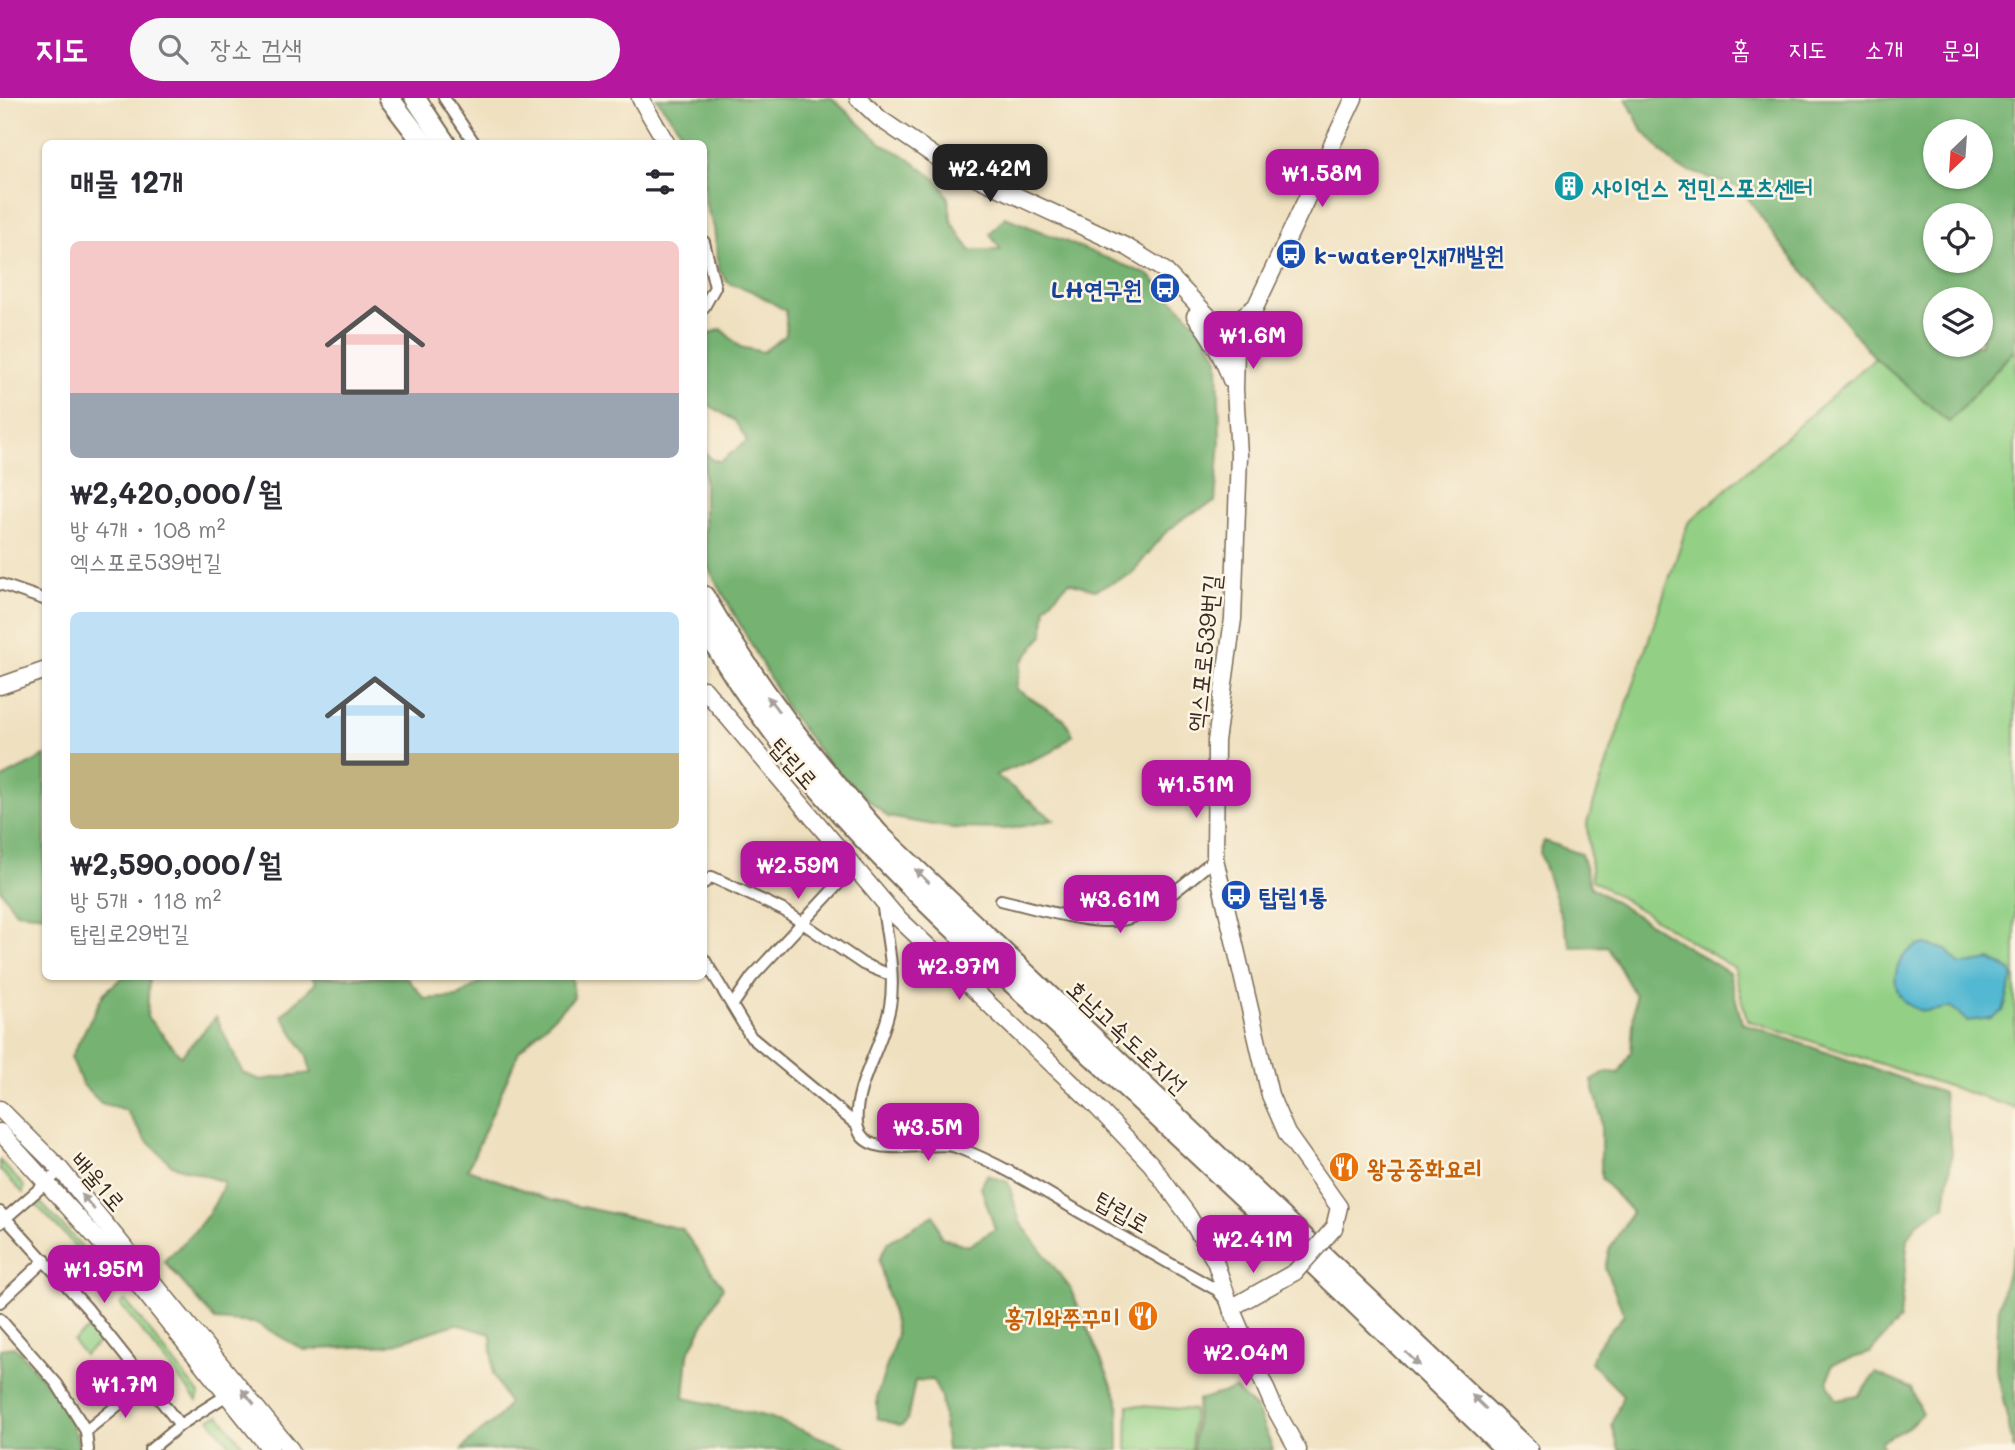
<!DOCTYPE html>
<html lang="ko">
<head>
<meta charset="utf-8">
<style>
  :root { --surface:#fff; --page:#f7f7f7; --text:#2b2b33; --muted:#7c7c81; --accent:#b5179e }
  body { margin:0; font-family:Mali,"Poor Story",sans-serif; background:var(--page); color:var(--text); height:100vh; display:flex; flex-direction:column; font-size:26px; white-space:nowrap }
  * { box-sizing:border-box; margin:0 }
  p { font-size:23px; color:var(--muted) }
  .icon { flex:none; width:38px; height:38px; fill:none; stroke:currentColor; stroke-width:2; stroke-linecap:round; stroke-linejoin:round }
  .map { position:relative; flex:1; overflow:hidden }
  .panel { position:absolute; left:42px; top:42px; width:665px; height:840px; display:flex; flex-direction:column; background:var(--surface); border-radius:10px; box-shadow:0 2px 5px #0004 }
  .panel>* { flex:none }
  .needle { width:46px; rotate:205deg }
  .controls { position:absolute; left:1923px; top:21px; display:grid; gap:14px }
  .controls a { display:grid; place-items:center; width:70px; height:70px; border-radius:50%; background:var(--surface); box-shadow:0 2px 5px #0004; font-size:35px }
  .price { position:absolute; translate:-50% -60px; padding:0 16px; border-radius:14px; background:var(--accent); color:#fff; font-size:23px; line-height:46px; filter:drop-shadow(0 2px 4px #0008) }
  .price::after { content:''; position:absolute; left:50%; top:42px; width:21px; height:16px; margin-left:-10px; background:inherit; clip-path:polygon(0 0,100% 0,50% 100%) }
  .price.selected { background:#222; color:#fff }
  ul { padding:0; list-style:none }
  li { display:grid; align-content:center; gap:14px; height:371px; padding:0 28px }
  li span { display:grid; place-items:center; height:217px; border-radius:10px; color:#555 }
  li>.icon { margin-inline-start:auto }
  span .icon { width:126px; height:126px; fill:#fffc; stroke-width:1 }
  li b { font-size:30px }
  h2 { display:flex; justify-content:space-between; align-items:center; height:84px; padding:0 28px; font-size:30px }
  header { display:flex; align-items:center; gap:42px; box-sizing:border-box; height:98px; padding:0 35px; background:var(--accent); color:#fff }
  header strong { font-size:33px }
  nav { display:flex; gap:38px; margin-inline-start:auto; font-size:24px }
  .search { width:490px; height:63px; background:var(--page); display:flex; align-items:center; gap:18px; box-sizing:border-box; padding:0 24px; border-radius:38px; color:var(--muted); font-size:26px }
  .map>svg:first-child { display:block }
</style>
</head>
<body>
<header>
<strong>지도</strong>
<div class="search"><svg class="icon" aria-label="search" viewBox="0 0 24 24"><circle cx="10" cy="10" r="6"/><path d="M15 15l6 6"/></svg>장소 검색</div>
<nav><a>홈</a><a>지도</a><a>소개</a><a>문의</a></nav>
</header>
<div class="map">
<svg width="2015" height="1352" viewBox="0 0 2015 1352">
  <rect width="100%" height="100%" fill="#fcf5e5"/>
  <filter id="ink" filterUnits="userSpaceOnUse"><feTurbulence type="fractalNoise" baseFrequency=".0143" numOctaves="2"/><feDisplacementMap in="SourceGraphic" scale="14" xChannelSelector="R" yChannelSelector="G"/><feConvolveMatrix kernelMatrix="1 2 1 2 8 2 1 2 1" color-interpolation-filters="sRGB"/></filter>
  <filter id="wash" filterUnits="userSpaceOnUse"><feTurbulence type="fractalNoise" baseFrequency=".00686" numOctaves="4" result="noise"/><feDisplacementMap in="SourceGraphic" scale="28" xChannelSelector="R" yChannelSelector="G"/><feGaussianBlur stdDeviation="1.57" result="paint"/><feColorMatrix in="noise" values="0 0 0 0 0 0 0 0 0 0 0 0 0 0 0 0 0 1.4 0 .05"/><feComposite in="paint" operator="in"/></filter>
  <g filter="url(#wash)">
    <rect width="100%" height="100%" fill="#efe0bf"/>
    <!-- green -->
    <g fill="#93d085" stroke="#677d52" stroke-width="2">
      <polygon points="2015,251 2015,1010 1747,922 1734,870 1592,782 1587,725 1688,425 1875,260 1949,324"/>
      <polygon points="0,1063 24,1088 23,1095 0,1072"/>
      <polygon points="41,1105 78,1144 118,1195 114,1198 66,1138 35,1106"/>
      <polygon points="125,1202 199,1296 197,1303 120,1206"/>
      <polygon points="93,1227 103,1241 84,1257 73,1243"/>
      <polygon points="1128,1307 1194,1312 1191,1352 1127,1352"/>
      <polygon points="219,1317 247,1352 234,1352 209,1321"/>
    </g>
    <!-- forest -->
    <g fill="#76b272" stroke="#586e48" stroke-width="2" fill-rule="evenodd">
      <polygon points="656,0 832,0 883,47 902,56 941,85 948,100 952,125 970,152 1001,152 990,136 1005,119 1149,177 1204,234 1218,260 1220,343 1215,404 1186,418 1164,436 1131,477 1095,492 1069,484 1046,508 1043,537 1021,565 1016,591 1065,622 1073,637 1052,654 996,677 1054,722 1009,731 951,730 888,719 832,670 787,611 704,462 704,352 712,362 721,363 747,343 735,323 704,304 704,238 721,231 740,249 763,254 786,237 786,213 752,193 728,185 719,172 714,130 704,101 704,46 684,45 678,29"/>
      <path d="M1626,0h389v251l-66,73 -74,-64 -99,-120 -35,-50 -65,-21 -34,-37zM1936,33h45v46h-45zM1936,117h45v46h-45zM1981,201v46h-45v-46z"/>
      <polygon points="45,658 45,817 16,814 0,791 0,681"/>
      <polygon points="1544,743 1581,756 1591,789 1729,875 1742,925 1943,995 1952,1053 1945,1108 1917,1125 1908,1141 1900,1221 1870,1255 1832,1266 1828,1286 1837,1302 1858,1298 1876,1275 1911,1290 1922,1316 1908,1329 1881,1344 1884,1352 1619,1352 1612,1327 1623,1297 1591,1265 1597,1248 1624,1217 1605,1170 1609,1152 1632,1114 1601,1080 1601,1018 1592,983 1607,974 1619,975 1631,954 1635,897 1607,848 1571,849 1540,755"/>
      <path d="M123,879h19l7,3 -2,37 34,39 35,-39 27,56 17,7 51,-7 -4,-17 -25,-41 34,-32 -4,-6h94l19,22 32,-2 31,-20h84l2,20 -55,54 -51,118 82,31 132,29 41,58 -35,67 -4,44 85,19 83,33h-390c13,-19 36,-26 46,-47l-15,-29 -2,-40 -35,-10 -67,21 -85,5 -48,-27 -41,-3 -51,-59c24,-22 50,-46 60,-79l-52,-17 -26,-25 -20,-30 -25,-7 -19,-19 -11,-27 33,-64z"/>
      <polygon points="987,1077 1008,1084 1020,1124 1070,1190 1118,1301 1119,1352 947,1352 941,1299 933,1282 915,1283 907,1323 901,1328 877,1320 877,1298 897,1236 879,1162 888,1144 934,1117 941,1139 968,1148 995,1131 981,1089"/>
      <polygon points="2015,1148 2015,1352 2014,1352 1996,1268 1999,1207"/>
      <path d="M15,1249c27,29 58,64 65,103h-80v-101z"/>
      <polygon points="1235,1291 1257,1312 1273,1352 1193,1352 1198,1302"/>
    </g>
    <!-- water -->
    <path fill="#53b8d1" stroke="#477178" stroke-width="2" d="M1926,846l20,6 14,15 30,-5 21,10 2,7 -10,34 -12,7 -24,3 -16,-14c-10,2 -22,6 -32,3 -37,-11 -27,-62 7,-66z"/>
  </g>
  <g filter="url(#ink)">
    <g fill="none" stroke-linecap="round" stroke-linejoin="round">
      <!-- street casing -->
      <g stroke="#7a6a56" stroke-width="14">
        <g id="street">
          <polyline points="444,0 475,46"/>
          <polyline points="704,144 715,189 704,209"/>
          <polyline points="0,486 46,502"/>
          <polyline points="704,785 712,779 785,813 863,866 890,877"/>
          <path d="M1001,802c32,7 98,29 129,18 32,-12 59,-39 85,-59"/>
          <path d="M882,803c4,33 14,72 8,105 -6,38 -37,80 -33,117 4,42 77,15 99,24 45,17 86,43 127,67 44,26 90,51 134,76l8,10"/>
          <polyline points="704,861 751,939 857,1027"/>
          <polyline points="734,905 752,879 854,769"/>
          <polyline points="0,1114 87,1210 180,1327"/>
          <polyline points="0,1125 61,1072"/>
          <polyline points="0,1204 45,1162"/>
          <polyline points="0,1221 57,1286 86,1333 88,1352"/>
          <polyline points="86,1333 145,1285"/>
          <polyline points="150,1352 180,1327 227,1297"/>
        </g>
      </g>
      <!-- secondary casing -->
      <g stroke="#7a6a56" stroke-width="19">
        <g id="secondary">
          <polyline points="640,0 667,46"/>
          <polyline points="858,0 879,20 945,65 1127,149 1164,172 1217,227"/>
          <path d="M1195,218c14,17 29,43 36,64"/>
          <polyline points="1211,235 1217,227 1232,226 1252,211"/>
          <polyline points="0,588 46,572"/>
          <polyline points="704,591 894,816 1092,1004 1151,1066 1188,1117 1215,1163 1231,1210 1273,1307 1298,1352"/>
          <polyline points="0,1011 61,1072 291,1352"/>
          <polyline points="0,1034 133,1180 271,1352"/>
          <polyline points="1334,1130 1339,1109 1287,1036 1270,997 1215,761 1216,643 1233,521 1239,357 1235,292 1236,250 1354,0"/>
          <polyline points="1231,1210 1295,1174"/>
        </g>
      </g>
      <!-- highway casing -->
      <g stroke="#7a6a56" stroke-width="23">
        <g id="highway">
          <polyline points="389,0 424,46"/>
          <polyline points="415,0 446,46"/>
          <path d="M704,498c50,86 109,164 175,238l649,616"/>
          <path d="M704,528c97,176 257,309 403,444 135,125 268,252 399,380"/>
        </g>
      </g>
      <!-- street -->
      <use href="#street" stroke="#fff" stroke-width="10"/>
      <!-- secondary -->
      <use href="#secondary" stroke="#fff" stroke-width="16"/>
      <!-- highway -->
      <use href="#highway" stroke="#fff" stroke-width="19"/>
      <!-- secondary-bridge casing -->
      <g stroke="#7a6a56" stroke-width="19" stroke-linecap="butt">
        <polyline id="secondary-bridge" points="1295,1174 1334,1130"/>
      </g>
      <!-- secondary-bridge -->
      <use href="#secondary-bridge" stroke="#fff" stroke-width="16"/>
    </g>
    <!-- one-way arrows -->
    <defs><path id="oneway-solid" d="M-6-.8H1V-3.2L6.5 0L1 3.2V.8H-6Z" transform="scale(1.75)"/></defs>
    <g fill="#a79f9a">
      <use href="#oneway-solid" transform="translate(773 606) rotate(-127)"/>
      <use href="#oneway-solid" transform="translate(922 778) rotate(-136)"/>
      <use href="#oneway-solid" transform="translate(88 1104) rotate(-130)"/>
      <use href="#oneway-solid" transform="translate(1413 1261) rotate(44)"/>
      <use href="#oneway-solid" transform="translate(248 1299) rotate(-129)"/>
      <use href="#oneway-solid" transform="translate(1479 1304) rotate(-136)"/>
    </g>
  </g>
  <!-- icons -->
  <defs>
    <g id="building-disc" transform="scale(1.575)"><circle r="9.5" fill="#0f9aa8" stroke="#fcf5e5"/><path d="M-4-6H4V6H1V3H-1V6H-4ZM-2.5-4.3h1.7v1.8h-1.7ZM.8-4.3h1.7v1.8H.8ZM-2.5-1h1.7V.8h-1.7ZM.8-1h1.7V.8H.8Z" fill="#fff"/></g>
    <g id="bus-disc" transform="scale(1.575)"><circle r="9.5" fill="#1a4fb4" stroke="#fcf5e5"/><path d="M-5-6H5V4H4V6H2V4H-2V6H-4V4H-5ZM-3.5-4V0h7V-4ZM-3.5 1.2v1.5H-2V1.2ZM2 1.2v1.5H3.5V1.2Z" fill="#fff"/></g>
    <g id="restaurant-disc" transform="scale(1.575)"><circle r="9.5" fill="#e8710a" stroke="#fcf5e5"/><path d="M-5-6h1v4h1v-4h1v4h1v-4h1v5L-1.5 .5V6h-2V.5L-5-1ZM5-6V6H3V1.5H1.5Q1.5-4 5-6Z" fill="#fff"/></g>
  </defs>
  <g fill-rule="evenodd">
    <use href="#building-disc" x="1569" y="88"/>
    <use href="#bus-disc" x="1291" y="156"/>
    <use href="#bus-disc" x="1165" y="190"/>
    <use href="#bus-disc" x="1236" y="797"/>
    <use href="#restaurant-disc" x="1344" y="1069"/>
    <use href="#restaurant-disc" x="1143" y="1218"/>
  </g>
  <g text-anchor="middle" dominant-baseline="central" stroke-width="5" stroke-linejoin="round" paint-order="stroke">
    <!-- culture labels -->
    <g font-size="24" font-weight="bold" fill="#0d838f" stroke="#fcf5e5" text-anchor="start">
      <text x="1592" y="88">사이언스 전민스포츠센터</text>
    </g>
    <!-- transit labels -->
    <g font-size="24" font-weight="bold" fill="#164399" stroke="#fcf5e5" text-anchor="start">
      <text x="1314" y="156">k-water인재개발원</text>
      <text x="1142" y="190" text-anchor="end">LH연구원</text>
      <text x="1259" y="797">탑립1통</text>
    </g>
    <!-- street labels -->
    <g font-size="24" fill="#3b2a1e" stroke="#fcf5e5">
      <text transform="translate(1203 555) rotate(-84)">엑스포로539번길</text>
      <text transform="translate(795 665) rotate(49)">탑립로</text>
      <text transform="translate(1128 938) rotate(43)">호남고속도로지선</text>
      <text transform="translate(99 1083) rotate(49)">배울1로</text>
      <text transform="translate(1123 1113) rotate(30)">탑립로</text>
    </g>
    <!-- food labels -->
    <g font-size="24" font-weight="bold" fill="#c56008" stroke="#fcf5e5" text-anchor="start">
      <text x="1367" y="1069">왕궁중화요리</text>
      <text x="1120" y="1218" text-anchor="end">홍기와쭈꾸미</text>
    </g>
  </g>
</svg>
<div class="controls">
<a><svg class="needle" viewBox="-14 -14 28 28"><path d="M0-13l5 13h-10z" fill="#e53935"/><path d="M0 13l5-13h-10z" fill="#7c7c81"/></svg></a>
<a><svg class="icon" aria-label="locate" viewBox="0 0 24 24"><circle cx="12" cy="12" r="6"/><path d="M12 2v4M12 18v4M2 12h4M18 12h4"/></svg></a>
<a><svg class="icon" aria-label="layers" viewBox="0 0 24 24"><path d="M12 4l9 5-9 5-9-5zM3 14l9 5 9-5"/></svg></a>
</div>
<b class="price selected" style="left:990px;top:106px">₩2.42M</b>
<b class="price" style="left:1322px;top:111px">₩1.58M</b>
<b class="price" style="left:1253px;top:273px">₩1.6M</b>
<b class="price" style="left:1196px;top:722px">₩1.51M</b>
<b class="price" style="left:798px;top:803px">₩2.59M</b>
<b class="price" style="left:1120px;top:837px">₩3.61M</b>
<b class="price" style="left:959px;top:904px">₩2.97M</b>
<b class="price" style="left:928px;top:1065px">₩3.5M</b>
<b class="price" style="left:1253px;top:1177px">₩2.41M</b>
<b class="price" style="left:104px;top:1207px">₩1.95M</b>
<b class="price" style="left:1246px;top:1290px">₩2.04M</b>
<b class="price" style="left:125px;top:1322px">₩1.7M</b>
<section class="panel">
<h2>매물 12개<svg class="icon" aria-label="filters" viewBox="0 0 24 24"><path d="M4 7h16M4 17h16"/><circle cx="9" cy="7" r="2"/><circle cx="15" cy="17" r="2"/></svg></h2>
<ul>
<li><span style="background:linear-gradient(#f6c9c9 70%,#9aa5b1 0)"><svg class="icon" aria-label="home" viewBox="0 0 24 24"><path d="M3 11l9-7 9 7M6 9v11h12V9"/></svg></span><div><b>₩2,420,000/월</b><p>방 4개 · 108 m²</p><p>엑스포로539번길</p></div></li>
<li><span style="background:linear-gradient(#bfe0f5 65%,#c2b280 0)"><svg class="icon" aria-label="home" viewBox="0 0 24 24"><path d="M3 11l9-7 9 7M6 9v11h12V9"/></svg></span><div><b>₩2,590,000/월</b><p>방 5개 · 118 m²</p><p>탑립로29번길</p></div></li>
</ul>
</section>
</div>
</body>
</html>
